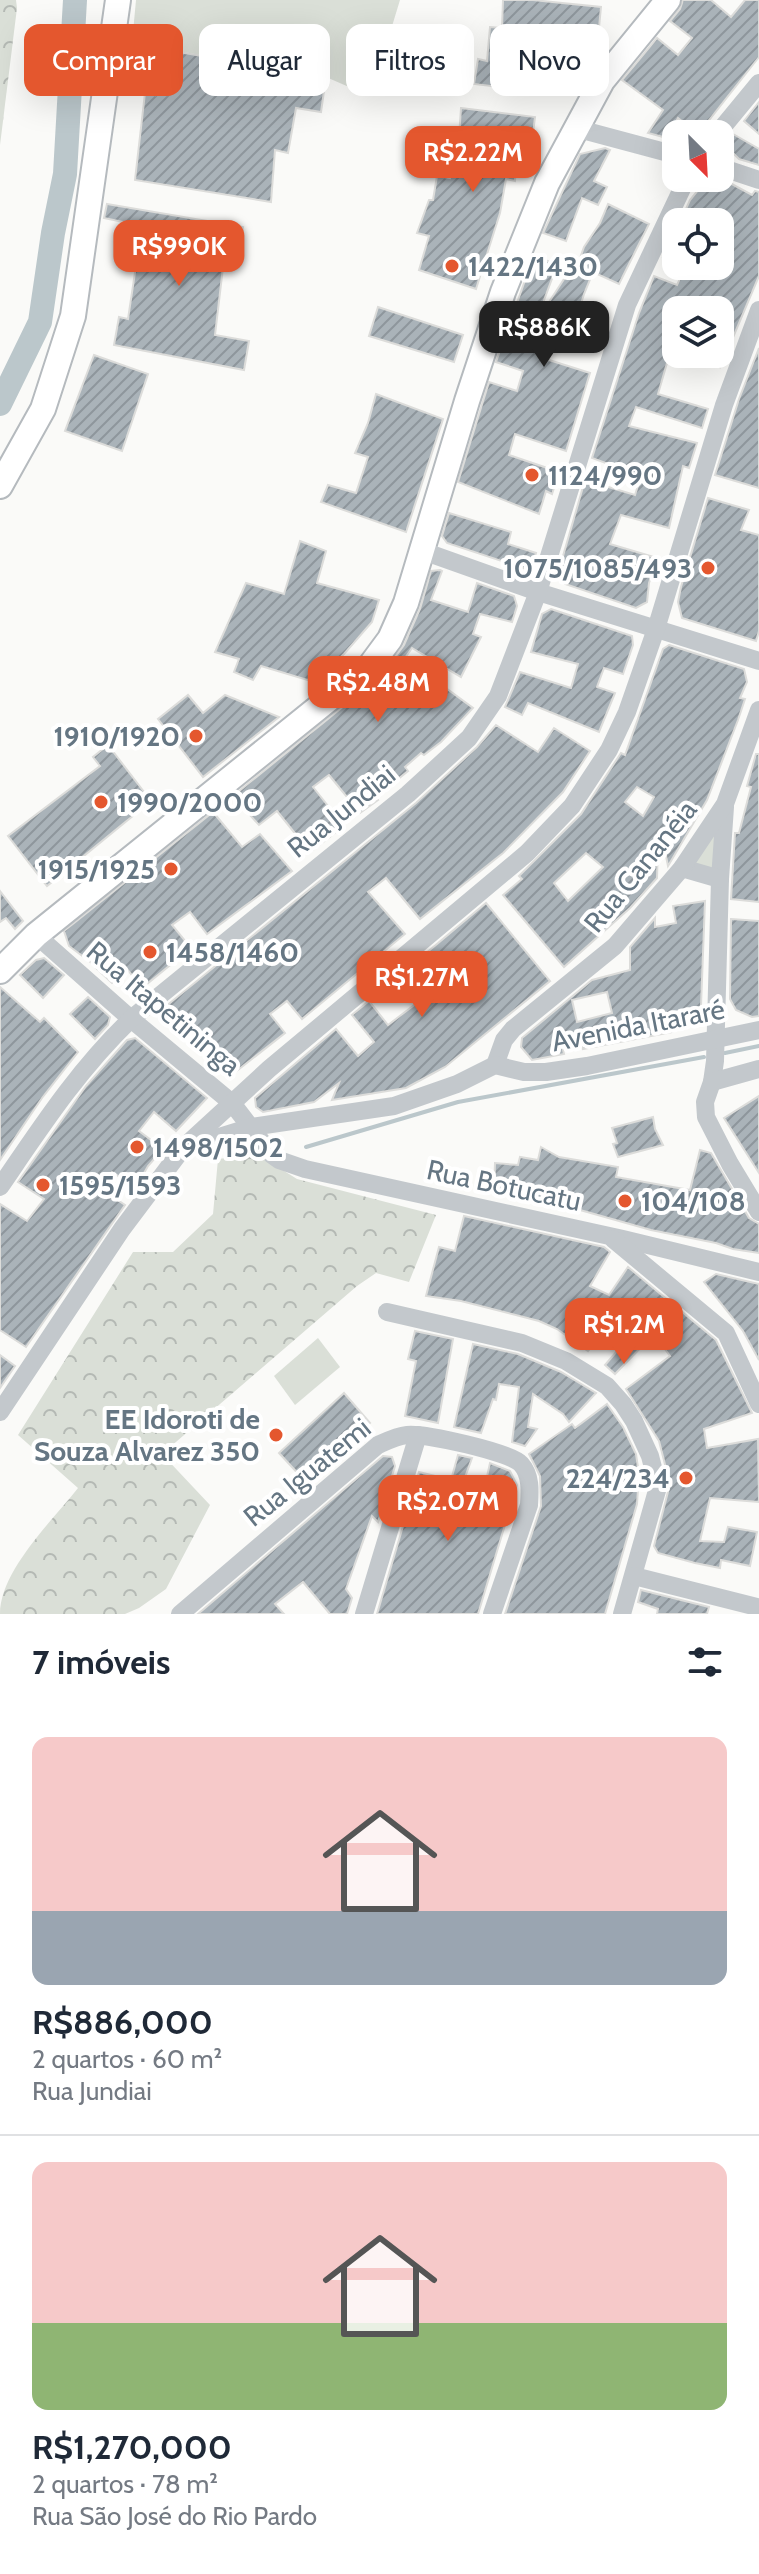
<!DOCTYPE html>
<html lang="pt">
<head>
<meta charset="utf-8">
<style>
  :root { --surface:#fff; --page:#f6f6f7; --text:#1f2937; --muted:#747a83; --line:#e0e1e3; --accent:#e4572e }
  body { margin:0; font-family:Cabin,sans-serif; background:var(--page); color:var(--text); height:100vh; display:flex; flex-direction:column; font-size:30px; white-space:nowrap }
  * { box-sizing:border-box; margin:0 }
  p { font-size:26px; color:var(--muted) }
  .icon { flex:none; width:44px; height:44px; fill:none; stroke:currentColor; stroke-width:2; stroke-linecap:round; stroke-linejoin:round }
  .map { position:relative; height:1614px; overflow:hidden }
  .drawer { display:flex; flex-direction:column; background:var(--surface); flex:1 }
  .drawer>* { flex:none }
  .top-card { position:absolute; left:24px; top:24px; width:712px; height:72px; display:flex; gap:16px }
  .needle { width:52px; rotate:156deg }
  .fabs { position:absolute; left:662px; top:120px; display:grid; gap:16px }
  .fabs a { display:grid; place-items:center; width:72px; height:72px; border-radius:16px; background:var(--surface); box-shadow:0 8px 32px #0002; font-size:40px }
  .price { position:absolute; translate:-50% -68px; padding:0 18px; border-radius:16px; background:var(--accent); color:#fff; font-size:26px; line-height:52px; filter:drop-shadow(0 2px 4px #0008) }
  .price::after { content:''; position:absolute; left:50%; top:48px; width:24px; height:18px; margin-left:-12px; background:inherit; clip-path:polygon(0 0,100% 0,50% 100%) }
  .price.on { background:#222; color:#fff }
  ul { padding:0; list-style:none }
  li { display:grid; align-content:center; gap:16px; height:424px; padding:0 32px }
  li+li { border-top:2px solid var(--line) }
  li span { display:grid; place-items:center; height:248px; border-radius:16px; color:#555 }
  li>.icon { margin-inline-start:auto }
  span .icon { width:144px; height:144px; fill:#fffc; stroke-width:1 }
  li b { font-size:34px }
  h2 { display:flex; justify-content:space-between; align-items:center; height:96px; padding:0 32px; font-size:34px }
  .tag { padding:0 28px; border-radius:16px; background:var(--surface); box-shadow:0 8px 32px #0002; font-size:28px; line-height:72px }
  .tag.on { background:var(--accent); color:#fff }
  .map>svg:first-child { display:block }
</style>
</head>
<body>
<div class="map">
<svg width="759" height="1614" viewBox="0 0 759 1614">
  <defs>
    <pattern id="forest-crowns" width="20" height="18" patternUnits="userSpaceOnUse" patternTransform="scale(2)"><rect width="20" height="18" fill="#dadfd7"/><path d="M2 6a3 3 0 1 1 6 0M12 15a3 3 0 1 1 6 0" fill="none" stroke="#b4b9b4"/></pattern>
    <pattern id="building-hatch" width="6" height="6" patternUnits="userSpaceOnUse" patternTransform="scale(2)"><rect width="6" height="6" fill="#aab3b9"/><path d="M-1 1l2-2M0 6l6-6M5 7l2-2" fill="none" stroke="#8e969c"/></pattern>
  </defs>
  <rect width="100%" height="100%" fill="#fafaf8"/>
  <!-- forest -->
  <g fill="url(#forest-crowns)">
    <polygon points="0,0 16,0 17,8 0,145"/>
    <path d="M257,1154l40,25 139,36 -27,67 -33,-9 -19,13 -195,168 48,51 -44,84 -27,19 -14,6h-125c0,-43 52,-93 78,-126l-60,-53 115,-183h40l40,-38 5,-55z"/>
  </g>
  <!-- park -->
  <g fill="#dadfd7">
    <polygon points="136,0 400,0 389,36 380,33 349,87 326,77 132,43"/>
    <polygon points="716,831 714,869 694,863"/>
    <polygon points="318,1338 340,1367 295,1405 274,1376"/>
  </g>
  <g fill="none" stroke-linecap="round" stroke-linejoin="round">
    <!-- stream -->
    <g stroke="#bbc7cb" stroke-width="4">
      <polyline points="725,1053 759,1046"/>
      <polyline points="306,1147 458,1102 704,1057"/>
    </g>
    <!-- river -->
    <polyline stroke="#bbc7cb" stroke-width="24" points="0,404 40,322 53,233 65,174 75,0"/>
  </g>
  <!-- building -->
  <g fill="url(#building-hatch)" stroke="#dcdcda" stroke-width="2" fill-rule="evenodd">
    <polygon points="503,0 533,0 601,7 598,38 584,38 582,71 562,69 559,94 474,84 478,59 487,61 490,27 502,28"/>
    <polygon points="683,0 711,0 731,17 745,0 759,0 759,57 698,134 678,118 667,138 648,133 663,110 622,80 657,38 678,55 692,38 670,21 680,9"/>
    <polygon points="161,49 326,77 321,112 296,108 288,153 275,150 271,202 135,180 145,93 155,95"/>
    <polygon points="759,102 759,134 744,121"/>
    <polygon points="461,108 535,117 532,141 526,140 524,164 516,163 515,181 506,179 500,213 476,289 419,270 429,236 417,233 429,200 433,200 437,176 450,178 451,152 458,153"/>
    <polygon points="733,134 759,149 759,165 739,159 732,152"/>
    <polygon points="605,148 610,150 594,181 607,187 598,205 582,198 566,241 543,233 580,154"/>
    <polygon points="728,182 752,195 755,191 759,192 759,276 720,368 720,310 687,310 676,305 676,332 658,394 708,409 702,428 636,407 629,426 697,443 689,468 683,466 669,528 621,515 610,544 657,558 649,583 647,602 636,608 565,584 559,576 559,570 585,480 635,495 641,476 592,458 639,313 654,276 677,285 686,266 720,266 720,222 680,222 690,200 703,184"/>
    <polygon points="107,204 243,227 240,245 226,242 215,335 249,341 244,370 114,345 119,317 128,319 142,226 104,218"/>
    <polygon points="608,204 649,224 619,284 593,272 584,294 577,317 606,326 599,347 556,330 546,359 590,373 566,451 515,434 509,455 559,472 552,494 546,491 539,514 458,482 489,382 517,391 523,371 496,362 534,255 557,265 543,303 547,305 570,270 575,272 584,247 600,223"/>
    <polygon points="676,229 676,262 663,257"/>
    <polygon points="378,307 463,335 454,362 369,336"/>
    <polygon points="759,348 759,488 715,475 739,399"/>
    <polygon points="94,355 148,374 122,451 65,431"/>
    <polygon points="376,394 443,419 406,532 321,502 328,485 356,493 368,457 355,453 368,423"/>
    <polygon points="708,498 749,510 741,530 759,535 759,631 756,641 682,618 678,602 681,587"/>
    <polygon points="449,513 511,532 508,544 536,553 532,566 526,569 447,543 442,536"/>
    <polygon points="300,541 326,551 317,583 379,600 372,622 344,654 314,682 261,666 253,680 234,672 239,659 215,652 246,583 284,594"/>
    <polygon points="440,570 442,571 431,600 468,612 477,583 514,596 517,606 512,622 480,614 473,634 481,637 461,677 412,648 405,658 473,708 441,742 424,755 421,753 405,767 408,771 376,797 378,800 360,813 329,775 313,787 344,826 310,852 277,811 259,825 233,796 382,675 404,645 420,609 431,571"/>
    <polygon points="551,609 632,636 633,645 623,674 604,668 597,687 615,693 599,732 528,703 522,715 505,707 520,672 571,688 578,664 531,652 542,614"/>
    <path d="M669,645l75,24 3,13 -7,16 5,1 -7,21 -31,80 -39,66 -4,-20h-6l-1,32 -27,30 -66,59 -61,-72 19,-16 -3,-3 62,-62 40,-61 4,2 38,-106zM637,787l17,10 -11,19 -18,-14zM586,853l17,14 -35,34 -14,-18z"/>
    <polygon points="188,695 203,713 225,695 279,717 203,777 158,719"/>
    <polygon points="496,725 538,752 554,728 590,751 563,792 503,853 420,919 386,878 368,892 405,934 302,1019 287,1001 270,1014 285,1033 229,1077 181,1036 183,1034 163,1020 160,1011 416,803 477,747"/>
    <polygon points="108,745 151,801 47,886 8,836 100,766 93,757"/>
    <polygon points="756,754 759,754 759,902 731,899 735,833 739,833 751,787 747,786"/>
    <polygon points="213,812 242,847 260,834 292,871 207,934 190,912 172,925 191,948 142,988 127,969 112,983 96,968 97,967 69,946 64,931"/>
    <polygon points="0,891 23,921 15,929 6,918 0,922"/>
    <path d="M705,901l-4,105 -10,18 -19,8 -89,17 -3,-13 -19,5 3,13 -32,6 -11,-13 1,-9 70,-58 38,-10v-23l25,-29v9l21,-4 -3,-17zM607,992l5,21 -35,9 -5,-22z"/>
    <polygon points="486,903 550,981 445,1067 406,1088 332,1100 339,1083 314,1102 263,1112 256,1107 255,1098 336,1029 358,1056 374,1042 352,1015 369,1001 388,1025 426,996 406,970"/>
    <polygon points="731,919 759,921 759,1016 752,1017 736,1010 730,999"/>
    <polygon points="44,958 64,975 43,998 20,975 36,960"/>
    <polygon points="0,987 40,1022 44,1018 78,1052 42,1098 0,1160"/>
    <polygon points="88,997 110,1017 108,1025 95,1039 70,1014"/>
    <polygon points="135,1038 207,1098 176,1131 154,1112 139,1131 163,1149 148,1166 136,1187 112,1172 100,1188 125,1205 26,1347 0,1330 0,1204 27,1221 44,1199 18,1182 86,1086 127,1040"/>
    <polygon points="759,1096 759,1173 724,1118"/>
    <polygon points="653,1117 655,1129 663,1145 618,1157 613,1144 617,1143 612,1128"/>
    <polygon points="541,1147 559,1157 618,1167 616,1177 690,1190 700,1150 711,1153 749,1218 759,1224 759,1253 733,1249 716,1243 651,1230 541,1199 494,1191 495,1163 518,1165 520,1157 538,1160"/>
    <polygon points="464,1216 604,1247 610,1252 590,1286 609,1295 628,1267 716,1340 752,1413 704,1429 707,1448 758,1439 759,1502 710,1498 700,1541 724,1542 728,1527 757,1532 750,1566 721,1560 720,1568 695,1563 658,1553 654,1546 670,1484 659,1441 626,1389 670,1356 654,1334 615,1374 605,1365 644,1320 621,1305 588,1351 557,1329 539,1321 461,1301 426,1296 439,1247 455,1251"/>
    <polygon points="716,1274 759,1284 759,1360 743,1331 704,1282"/>
    <polygon points="415,1331 453,1339 438,1423 405,1416 416,1361 408,1359"/>
    <polygon points="473,1344 518,1354 561,1372 596,1393 569,1422 563,1414 533,1394 528,1427 537,1429 525,1446 512,1442 519,1387 499,1384 496,1400 493,1399 481,1433 454,1427"/>
    <polygon points="0,1355 15,1366 0,1388"/>
    <polygon points="344,1393 370,1423 305,1481 279,1453"/>
    <polygon points="607,1404 623,1427 636,1454 639,1474 637,1504 605,1614 505,1614 541,1506 540,1476 529,1454 572,1424 575,1428"/>
    <polygon points="458,1455 472,1458 463,1483 484,1490 490,1463 510,1471 517,1485 478,1614 377,1614 419,1472 451,1480"/>
    <polygon points="383,1456 392,1457 395,1466 378,1522 372,1516 346,1589 352,1598 347,1614 330,1614 303,1582 275,1604 284,1614 198,1614"/>
    <polygon points="641,1590 709,1607 707,1614 657,1614 658,1609 638,1602"/>
  </g>
  <g fill="none" stroke-linecap="round" stroke-linejoin="round">
    <!-- major casing -->
    <g stroke="#b5babe" stroke-width="28">
      <g id="major">
        <polyline points="0,486 43,409 73,316 118,0"/>
        <polyline points="0,971 36,935 370,666 390,639 406,603 467,401 503,292 547,183 602,81 668,0"/>
      </g>
    </g>
    <!-- minor -->
    <g stroke="#c3c8cc" stroke-width="18">
      <polyline points="575,128 676,155"/>
      <polyline points="717,134 759,83"/>
      <polyline points="720,167 759,180"/>
      <polyline points="420,550 538,592 759,661"/>
      <polyline points="725,807 720,879 715,1061 712,1082 705,1102 706,1117 730,1164 759,1212"/>
      <polyline points="682,868 720,879"/>
      <polyline points="36,935 131,1019 232,1103 272,1155 279,1160 305,1169 623,1239 759,1272"/>
      <polyline points="495,1065 504,1040 513,1029 615,946 682,868 725,804 759,710"/>
      <polyline points="712,1082 759,1069"/>
      <polyline points="190,1146 251,1127 394,1106 457,1084 495,1065 524,1072 546,1072 587,1066 759,1030"/>
      <path d="M0,1187c41,-60 78,-117 131,-168l277,-225 61,-56 29,-42 40,-104 89,-287 60,-127"/>
      <polyline points="613,1239 726,1333 759,1404"/>
      <polyline points="387,1312 522,1343 566,1361 607,1386 623,1404 634,1421 650,1456 658,1487 622,1614"/>
      <polyline points="0,1412 122,1229 183,1148 269,1069 527,853 572,806 609,750 627,712 656,629 724,405 759,310"/>
      <polyline points="634,1576 757,1607 759,1613"/>
      <path d="M180,1614l198,-169c9,-4 19,-9 29,-10 17,-2 103,17 114,29 10,11 9,27 8,41l-37,109"/>
      <polyline points="364,1614 418,1435"/>
    </g>
    <!-- major -->
    <use href="#major" stroke="#fff" stroke-width="24"/>
  </g>
  <!-- markers -->
  <g fill="#e4572e" stroke="#fff" stroke-width="3">
    <circle cx="452" cy="266" r="8"/>
    <circle cx="532" cy="475" r="8"/>
    <circle cx="708" cy="568" r="8"/>
    <circle cx="196" cy="736" r="8"/>
    <circle cx="101" cy="802" r="8"/>
    <circle cx="171" cy="869" r="8"/>
    <circle cx="150" cy="952" r="8"/>
    <circle cx="137" cy="1147" r="8"/>
    <circle cx="43" cy="1185" r="8"/>
    <circle cx="625" cy="1201" r="8"/>
    <circle cx="276" cy="1435" r="8"/>
    <circle cx="686" cy="1478" r="8"/>
  </g>
  <g text-anchor="middle" dominant-baseline="central" stroke-width="8" stroke-linejoin="round" paint-order="stroke">
    <!-- poi labels -->
    <g font-size="28" font-weight="bold" fill="#657683" stroke="#fff" text-anchor="start">
      <text x="468" y="266">1422/1430</text>
      <text x="548" y="475">1124/990</text>
      <text x="692" y="568" text-anchor="end">1075/1085/493</text>
      <text x="180" y="736" text-anchor="end">1910/1920</text>
      <text x="117" y="802">1990/2000</text>
      <text x="155" y="869" text-anchor="end">1915/1925</text>
      <text x="166" y="952">1458/1460</text>
      <text x="153" y="1147">1498/1502</text>
      <text x="59" y="1185">1595/1593</text>
      <text x="641" y="1201">104/108</text>
      <text x="260" y="1419" text-anchor="end">EE Idoroti de<tspan x="260" dy="32">Souza Alvarez 350</tspan></text>
      <text x="670" y="1478" text-anchor="end">224/234</text>
    </g>
    <!-- street labels -->
    <g font-size="28" fill="#657683" stroke="#fff">
      <text transform="translate(341 811) rotate(-39)">Rua Jundiai</text>
      <text transform="translate(640 866) rotate(-51)">Rua Cananéia</text>
      <text transform="translate(164 1008) rotate(40)">Rua Itapetininga</text>
      <text transform="translate(638 1025) rotate(-11)">Avenida Itararé</text>
      <text transform="translate(504 1185) rotate(12)">Rua Botucatu</text>
      <text transform="translate(307 1472) rotate(-39)">Rua Iguatemi</text>
    </g>
  </g>
</svg>
<div class="fabs">
<a><svg class="needle" viewBox="-14 -14 28 28"><path d="M0-13l5 13h-10z" fill="#e53935"/><path d="M0 13l5-13h-10z" fill="#747a83"/></svg></a>
<a><svg class="icon" aria-label="locate" viewBox="0 0 24 24"><circle cx="12" cy="12" r="6"/><path d="M12 2v4M12 18v4M2 12h4M18 12h4"/></svg></a>
<a><svg class="icon" aria-label="layers" viewBox="0 0 24 24"><path d="M12 4l9 5-9 5-9-5zM3 14l9 5 9-5"/></svg></a>
</div>
<b class="price" style="left:473px;top:194px">R$2.22M</b>
<b class="price" style="left:179px;top:288px">R$990K</b>
<b class="price on" style="left:544px;top:369px">R$886K</b>
<b class="price" style="left:378px;top:724px">R$2.48M</b>
<b class="price" style="left:422px;top:1019px">R$1.27M</b>
<b class="price" style="left:624px;top:1366px">R$1.2M</b>
<b class="price" style="left:448px;top:1543px">R$2.07M</b>
<div class="top-card">
<a class="tag on">Comprar</a>
<a class="tag">Alugar</a>
<a class="tag">Filtros</a>
<a class="tag">Novo</a>
</div>
</div>
<section class="drawer">
<h2>7 imóveis<svg class="icon" aria-label="filters" viewBox="0 0 24 24"><path d="M4 7h16M4 17h16"/><circle cx="9" cy="7" r="2"/><circle cx="15" cy="17" r="2"/></svg></h2>
<ul>
<li><span style="background:linear-gradient(#f6c9c9 70%,#9aa5b1 0)"><svg class="icon" aria-label="home" viewBox="0 0 24 24"><path d="M3 11l9-7 9 7M6 9v11h12V9"/></svg></span><div><b>R$886,000</b><p>2 quartos · 60 m²</p><p>Rua Jundiai</p></div></li>
<li><span style="background:linear-gradient(#f6c9c9 65%,#8fb573 0)"><svg class="icon" aria-label="home" viewBox="0 0 24 24"><path d="M3 11l9-7 9 7M6 9v11h12V9"/></svg></span><div><b>R$1,270,000</b><p>2 quartos · 78 m²</p><p>Rua São José do Rio Pardo</p></div></li>
</ul>
</section>
</body>
</html>
